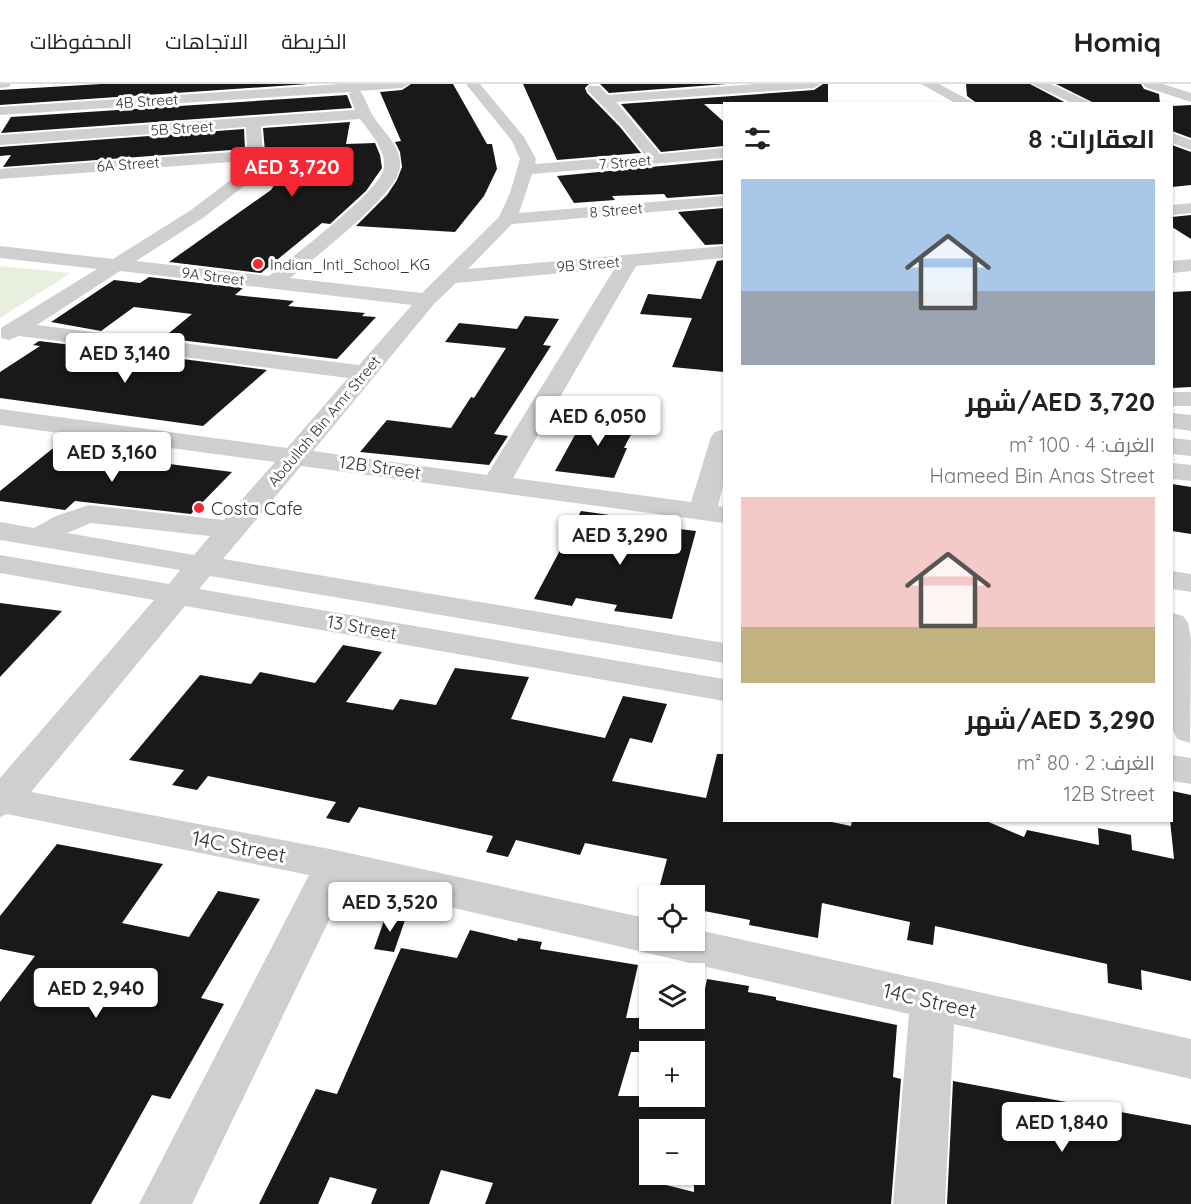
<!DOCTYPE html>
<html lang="ar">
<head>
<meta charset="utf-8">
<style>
  :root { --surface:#fff; --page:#f2f2f2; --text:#222; --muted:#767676; --line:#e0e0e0; --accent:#f52833 }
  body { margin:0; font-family:Quicksand,Cairo,sans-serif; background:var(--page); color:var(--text); direction:rtl; height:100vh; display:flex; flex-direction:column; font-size:22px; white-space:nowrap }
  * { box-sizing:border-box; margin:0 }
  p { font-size:20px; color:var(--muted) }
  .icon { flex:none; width:33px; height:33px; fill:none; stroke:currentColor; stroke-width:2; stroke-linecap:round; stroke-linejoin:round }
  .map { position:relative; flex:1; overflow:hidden; direction:ltr }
  .side { position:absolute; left:723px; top:18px; width:450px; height:720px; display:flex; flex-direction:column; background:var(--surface); border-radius:0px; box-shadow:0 2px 4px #0004; direction:rtl }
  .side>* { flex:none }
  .buttons { position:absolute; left:639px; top:801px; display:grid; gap:12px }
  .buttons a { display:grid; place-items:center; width:66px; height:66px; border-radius:0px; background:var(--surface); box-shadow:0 2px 4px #0004; font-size:30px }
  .price { position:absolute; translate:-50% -51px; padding:0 14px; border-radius:6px; background:#fff; color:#222; font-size:20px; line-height:39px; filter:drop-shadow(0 2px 3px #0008) }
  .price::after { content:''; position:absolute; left:50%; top:36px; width:18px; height:14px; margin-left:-9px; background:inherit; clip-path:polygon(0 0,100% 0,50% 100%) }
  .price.on { background:var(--accent); color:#fff }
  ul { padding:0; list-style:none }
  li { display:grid; align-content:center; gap:12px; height:318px; padding:0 18px }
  li span { display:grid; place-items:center; height:186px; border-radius:0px; color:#555 }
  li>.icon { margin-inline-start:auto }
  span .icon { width:108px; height:108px; fill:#fffc; stroke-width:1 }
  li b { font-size:26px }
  h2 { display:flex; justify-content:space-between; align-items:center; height:72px; padding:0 18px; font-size:26px }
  header { display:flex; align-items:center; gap:36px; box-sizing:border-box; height:84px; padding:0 30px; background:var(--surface); border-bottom:2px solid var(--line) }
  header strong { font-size:28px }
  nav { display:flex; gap:33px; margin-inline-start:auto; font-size:21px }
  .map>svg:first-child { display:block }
</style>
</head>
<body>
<header>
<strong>Homiq</strong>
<nav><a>الخريطة</a><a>الاتجاهات</a><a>المحفوظات</a></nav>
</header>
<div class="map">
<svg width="1191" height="1120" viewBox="0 0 1191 1120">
  <rect width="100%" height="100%" fill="#fff"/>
  <!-- green -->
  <polygon fill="#e8efdf" points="0,182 71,189 0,234"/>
  <!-- building -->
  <g fill="#191919" fill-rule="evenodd">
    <polygon points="101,0 308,0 0,21 0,6"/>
    <polygon points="411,0 453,0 487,60 492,60 497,85 484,112 455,148 356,142 387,111 397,96 402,83 400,68 395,58 401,57 380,8 402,6"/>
    <polygon points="523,0 589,0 585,4 587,9 620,43 641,69 557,76"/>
    <polygon points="600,0 726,0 609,9"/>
    <polygon points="823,0 828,0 828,20 704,20 724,38 724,62 661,68 621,20 814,6"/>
    <polygon points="966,0 1030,0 1068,20 978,20 967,12"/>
    <polygon points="1056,0 1141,0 1144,5 1159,10 1160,20 1096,20"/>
    <polygon points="347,11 352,24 1,49 11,33"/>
    <polygon points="1191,21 1191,54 1172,47 1172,22"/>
    <polygon points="350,38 346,60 375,59 380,71 382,84 366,107 330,140 322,139 261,189 169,178 271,106 297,66 265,68 263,44"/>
    <polygon points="244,45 245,65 3,83 11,71 0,72 0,63"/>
    <polygon points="1172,61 1191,68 1191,101 1172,103"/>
    <polygon points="724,76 724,110 667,114 664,110 612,112 615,116 574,119 557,92"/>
    <polygon points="724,124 724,160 705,161 678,128"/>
    <polygon points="1191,131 1191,155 1172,143 1172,133"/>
    <polygon points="724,176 724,288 672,283 692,234 640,230 648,210 701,215 717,177"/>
    <polygon points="149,193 243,204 235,211 294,217 288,222 365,229 362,232 376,233 337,275 163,254 192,230 134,223 101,247 51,238 114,196 140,199"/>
    <polygon points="1191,207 1191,303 1172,304 1172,208"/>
    <polygon points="525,232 559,235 543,261 551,262 494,350 508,352 489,381 360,368 387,336 451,344 471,313 474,314 506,264 445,258 459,239 517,245"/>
    <polygon points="39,257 80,262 74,266 139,274 144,270 267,286 203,342 0,314 0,288 40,262 33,261"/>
    <polygon points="586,331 638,337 624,364 627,364 614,394 555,387"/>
    <polygon points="52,365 232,388 191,430 75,417 65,426 0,417 0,407"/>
    <polygon points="1172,400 1191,403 1191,450 1172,447"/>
    <polygon points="581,427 624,433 621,438 696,447 672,535 614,527 617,521 576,514 572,522 534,515"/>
    <polygon points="0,519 62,527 0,593"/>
    <polygon points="343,561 382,568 346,618 393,626 400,615 436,621 455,584 529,593 511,635 605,654 623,612 667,620 652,659 630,654 612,697 706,714 717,670 724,670 724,736 822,736 851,742 852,736 984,736 1024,753 1027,746 1099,761 1098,744 1131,751 1132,766 1174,775 1170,736 1172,707 1191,711 1191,897 1141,886 1142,906 1108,899 1107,880 935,842 933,861 907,856 910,838 822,819 818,854 749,841 750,836 694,825 694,812 657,812 667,775 585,759 580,771 516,756 508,773 486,768 493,752 359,723 349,739 326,734 336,718 208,692 197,706 172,701 184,686 129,676 200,591 251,600 260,588 315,599"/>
    <polygon points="57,760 163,780 122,839 189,853 218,807 260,815 201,914 224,920 170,1015 152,1011 91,1120 0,1120 0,918 35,872 0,865 0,832"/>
    <polygon points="386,831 406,833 394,868 374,865"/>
    <path d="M470,846l47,11 1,-3 24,4 -2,7 98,16 -12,53h73l8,-39 42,7 -1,6 28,5v3l121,25 -4,52 8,2 -10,125h-406l8,-21 -52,-13 -12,34h-58l6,-15 -47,-12 -12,27h-59l57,-115 21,5 64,-146 56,10zM631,968h63v44h-76zM650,1046h44v62l-44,-11z"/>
    <polygon points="953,997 1191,1041 1191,1120 947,1120"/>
  </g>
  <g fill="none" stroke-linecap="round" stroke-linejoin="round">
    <!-- minor -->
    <g fill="#cfcfcf" fill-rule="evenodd">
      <polygon points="0,0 11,0 9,3 0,4"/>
      <path d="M341,0h68l-7,4 -42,3c6,7 8,17 13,25 10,16 29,30 27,51 -2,27 -87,92 -110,111l132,15 77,-76 11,-24 10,-34 -8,-18 -46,-57h14l44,53 12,22 -1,5 110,-9 -23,-29 -33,-34 -2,-3 2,-3h10l9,9 148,-11h65l-7,4 -198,14 44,52 64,-6v10l-192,16 -13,39 205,-17v10l-212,18 -44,45 256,-23v12l-88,8 -123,212 178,24 20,-65 4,-5 9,-3v53l-6,24 6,1v16l-423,-57 -78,93 501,84v20l-514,-87 -11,13 525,90v22l-539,-95 -154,186 304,58 315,69v21h44v-11l497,110v40l-237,-55 -9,180h-52l16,-190 -562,-131 -155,321h-53l170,-329 -302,-61 -7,3v-39l154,-178 -154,-27v-18l169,29 11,-14 -180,-30v-18l34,6 22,-12 33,-11 135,15 51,-58 -275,-37v-16l287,39 61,-70 -329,-42 -10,4 -8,-2v-10l96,-59 -97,-11v-12l113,13 78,-49 50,-38 4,-11 -245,18v-10l247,-18 -1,-24 -246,18v-10l355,-25 -6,-16 2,-2 -351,23v-8zM360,35c10,14 26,30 24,49 -3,23 -94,90 -115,108l-133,-15 67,-43 51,-40 9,-23 -2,-29zM615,184l-128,207 -174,-24 121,-147 22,-21zM120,187l292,34 -53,60 -322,-40zM91,439l119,13 -16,19 -127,-22z"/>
      <polygon points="921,0 939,0 976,20 957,20"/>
      <polygon points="1032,0 1051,0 1094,20 1074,20"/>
      <polygon points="1143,0 1163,0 1191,9 1191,18 1145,3"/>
      <polygon points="1172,49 1191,56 1191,66 1172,59"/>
      <polygon points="1191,119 1191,129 1172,131 1172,121"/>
      <polygon points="1191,175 1191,187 1172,189 1172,177"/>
      <rect x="1172" y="308" width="19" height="14"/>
      <polygon points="1172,329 1191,331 1191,347 1172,344"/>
      <polygon points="1172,354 1191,356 1191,372 1172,370"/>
      <polygon points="1172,379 1191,381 1191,397 1172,395"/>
      <polygon points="1172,487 1191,490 1191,508 1172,505"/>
      <polygon points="1172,529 1183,532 1188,539 1191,555 1190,659 1177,655 1172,644"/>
      <polygon points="1172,671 1191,674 1191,700 1172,697"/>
    </g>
  </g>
  <!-- markers -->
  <g fill="#f52833" stroke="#fff" stroke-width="2">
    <circle cx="258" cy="180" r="6"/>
    <circle cx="199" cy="424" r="6"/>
  </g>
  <g text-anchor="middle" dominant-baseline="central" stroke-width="6" stroke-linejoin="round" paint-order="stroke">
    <!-- far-street labels -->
    <g font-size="15" fill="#323232" stroke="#fff">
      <text transform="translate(147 17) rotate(-4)">4B Street</text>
      <text transform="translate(182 44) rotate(-4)">5B Street</text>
      <text transform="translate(625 78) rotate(-5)">7 Street</text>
      <text transform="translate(128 80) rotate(-4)">6A Street</text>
      <text transform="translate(616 126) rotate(-5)">8 Street</text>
      <text transform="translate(588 180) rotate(-5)">9B Street</text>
      <text transform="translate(213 192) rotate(7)">9A Street</text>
      <text transform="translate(324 337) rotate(-50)">Abdullah Bin Amr Street</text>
    </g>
    <!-- far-poi labels -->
    <g font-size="15" fill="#323232" stroke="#fff" text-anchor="start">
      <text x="270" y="180">Indian_Intl_School_KG</text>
    </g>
    <!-- street labels -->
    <g font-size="18" fill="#323232" stroke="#fff">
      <text transform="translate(380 383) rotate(8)">12B Street</text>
      <text transform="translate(362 543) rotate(10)">13 Street</text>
    </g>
    <!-- poi labels -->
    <g font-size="18" fill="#323232" stroke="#fff" text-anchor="start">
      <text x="211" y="424">Costa Cafe</text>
    </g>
    <!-- near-street labels -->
    <g font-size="21" fill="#323232" stroke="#fff">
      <text transform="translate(239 762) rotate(11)">14C Street</text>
      <text transform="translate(930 916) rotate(13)">14C Street</text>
    </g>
  </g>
</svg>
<div class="buttons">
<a><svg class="icon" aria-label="locate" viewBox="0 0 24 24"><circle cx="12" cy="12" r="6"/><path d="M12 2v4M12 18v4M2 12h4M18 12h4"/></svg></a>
<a><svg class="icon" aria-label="layers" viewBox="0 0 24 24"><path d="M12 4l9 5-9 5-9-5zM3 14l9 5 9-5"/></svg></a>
<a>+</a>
<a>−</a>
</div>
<b class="price on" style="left:292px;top:114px">AED 3,720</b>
<b class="price" style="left:125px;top:300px">AED 3,140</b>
<b class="price" style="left:598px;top:363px">AED 6,050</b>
<b class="price" style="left:112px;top:399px">AED 3,160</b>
<b class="price" style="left:620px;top:482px">AED 3,290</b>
<b class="price" style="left:390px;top:849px">AED 3,520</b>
<b class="price" style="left:96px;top:935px">AED 2,940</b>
<b class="price" style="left:1062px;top:1069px">AED 1,840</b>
<section class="side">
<h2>العقارات: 8<svg class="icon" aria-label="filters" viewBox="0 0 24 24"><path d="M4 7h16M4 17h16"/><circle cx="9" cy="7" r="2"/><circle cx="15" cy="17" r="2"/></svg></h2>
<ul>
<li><span style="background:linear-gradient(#a9c7e8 60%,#9aa5b1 0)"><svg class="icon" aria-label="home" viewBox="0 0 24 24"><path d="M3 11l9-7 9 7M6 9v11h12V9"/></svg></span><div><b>AED 3,720/شهر</b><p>الغرف: 4 · 100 m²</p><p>Hameed Bin Anas Street</p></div></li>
<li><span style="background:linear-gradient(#f6c9c9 70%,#c2b280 0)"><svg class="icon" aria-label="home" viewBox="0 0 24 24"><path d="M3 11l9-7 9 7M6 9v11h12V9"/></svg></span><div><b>AED 3,290/شهر</b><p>الغرف: 2 · 80 m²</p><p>12B Street</p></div></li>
</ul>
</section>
</div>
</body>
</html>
